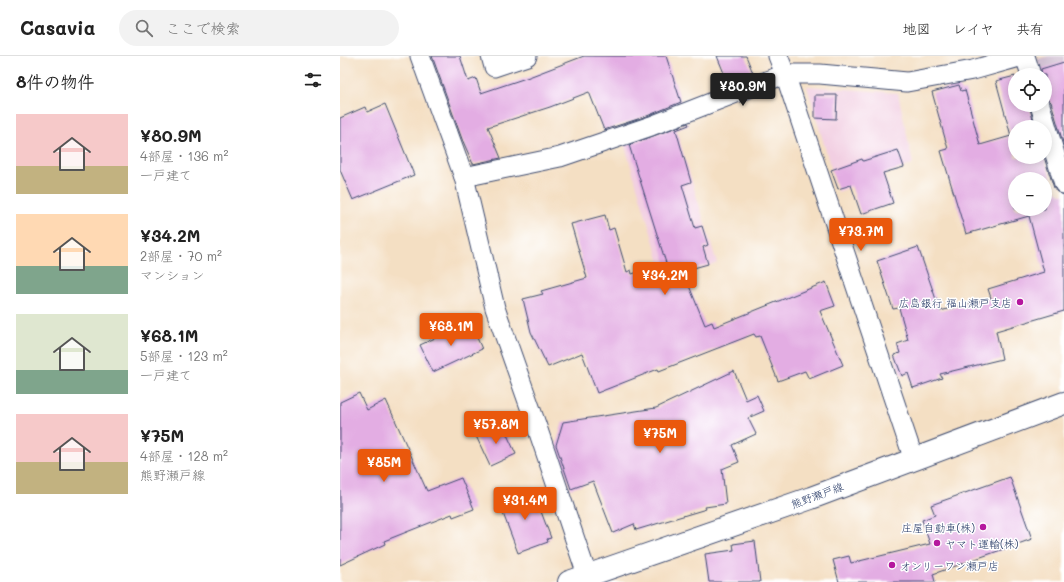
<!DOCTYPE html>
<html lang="ja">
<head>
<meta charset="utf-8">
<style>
  :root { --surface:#fff; --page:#f2f2f2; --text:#222; --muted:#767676; --line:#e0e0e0; --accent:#ea580c }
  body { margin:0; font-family:Mali,"Klee One",sans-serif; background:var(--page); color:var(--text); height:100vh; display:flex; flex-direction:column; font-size:15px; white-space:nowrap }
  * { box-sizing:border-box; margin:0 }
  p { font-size:13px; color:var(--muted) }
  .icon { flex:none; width:22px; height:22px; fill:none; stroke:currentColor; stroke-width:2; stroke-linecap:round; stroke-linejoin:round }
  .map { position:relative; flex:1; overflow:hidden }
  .panel { display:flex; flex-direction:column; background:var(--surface); width:340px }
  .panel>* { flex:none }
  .tools { position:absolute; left:668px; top:12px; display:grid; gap:8px }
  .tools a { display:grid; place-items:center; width:44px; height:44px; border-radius:50%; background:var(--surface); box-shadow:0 2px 10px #0003; font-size:20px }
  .price { position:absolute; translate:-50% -34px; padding:0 9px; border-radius:4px; background:var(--accent); color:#fff; font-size:13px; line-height:26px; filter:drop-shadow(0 1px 2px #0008) }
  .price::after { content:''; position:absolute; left:50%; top:24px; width:12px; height:9px; margin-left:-6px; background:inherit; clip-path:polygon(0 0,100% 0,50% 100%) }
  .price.current { background:#222; color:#fff }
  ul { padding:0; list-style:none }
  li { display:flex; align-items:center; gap:12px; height:100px; padding:0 16px }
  li span { display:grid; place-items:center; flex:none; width:112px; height:80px; border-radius:0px; color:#555 }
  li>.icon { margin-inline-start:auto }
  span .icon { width:48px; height:48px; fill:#fffc; stroke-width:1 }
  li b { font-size:17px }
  h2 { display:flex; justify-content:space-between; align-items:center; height:48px; padding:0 16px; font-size:17px }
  header { display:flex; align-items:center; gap:24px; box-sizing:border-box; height:56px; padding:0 20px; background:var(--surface); border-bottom:1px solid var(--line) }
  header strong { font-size:19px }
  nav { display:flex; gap:22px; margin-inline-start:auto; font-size:14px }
  .search { width:280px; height:36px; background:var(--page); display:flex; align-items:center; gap:10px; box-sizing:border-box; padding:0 14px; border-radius:22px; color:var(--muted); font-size:15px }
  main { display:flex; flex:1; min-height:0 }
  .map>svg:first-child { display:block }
</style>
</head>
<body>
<header>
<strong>Casavia</strong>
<div class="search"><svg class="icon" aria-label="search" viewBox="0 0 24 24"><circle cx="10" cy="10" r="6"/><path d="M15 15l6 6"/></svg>ここで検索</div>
<nav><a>地図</a><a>レイヤ</a><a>共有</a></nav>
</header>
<main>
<section class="panel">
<h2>8件の物件<svg class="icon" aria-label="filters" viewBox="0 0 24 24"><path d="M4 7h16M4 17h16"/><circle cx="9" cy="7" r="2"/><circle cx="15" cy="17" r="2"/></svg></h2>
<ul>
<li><span style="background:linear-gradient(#f6c9c9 65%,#c2b280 0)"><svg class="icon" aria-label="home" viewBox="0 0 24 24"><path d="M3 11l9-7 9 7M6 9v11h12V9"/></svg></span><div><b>¥80.9M</b><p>4部屋 · 136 m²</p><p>一戸建て</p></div></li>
<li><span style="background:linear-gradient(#ffd9b3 65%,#7fa58c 0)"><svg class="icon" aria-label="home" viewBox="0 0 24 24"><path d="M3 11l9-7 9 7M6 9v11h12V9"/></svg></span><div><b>¥34.2M</b><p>2部屋 · 70 m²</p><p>マンション</p></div></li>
<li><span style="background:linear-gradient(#dfe7d0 70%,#7fa58c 0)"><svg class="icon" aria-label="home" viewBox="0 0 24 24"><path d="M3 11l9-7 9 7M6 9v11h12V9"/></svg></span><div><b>¥68.1M</b><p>5部屋 · 123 m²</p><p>一戸建て</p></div></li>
<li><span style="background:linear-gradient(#f6c9c9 60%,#c2b280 0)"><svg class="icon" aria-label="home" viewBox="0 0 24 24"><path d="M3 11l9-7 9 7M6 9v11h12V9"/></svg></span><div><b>¥75M</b><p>4部屋 · 128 m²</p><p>熊野瀬戸線</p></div></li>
</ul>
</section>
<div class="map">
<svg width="724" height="526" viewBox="0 0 724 526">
  <rect width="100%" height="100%" fill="#fff"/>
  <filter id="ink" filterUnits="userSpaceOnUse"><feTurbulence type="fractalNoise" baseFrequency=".025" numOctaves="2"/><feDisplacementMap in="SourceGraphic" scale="8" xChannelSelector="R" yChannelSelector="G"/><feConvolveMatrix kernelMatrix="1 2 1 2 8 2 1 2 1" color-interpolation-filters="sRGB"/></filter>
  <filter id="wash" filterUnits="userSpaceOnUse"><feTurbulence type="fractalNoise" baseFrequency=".012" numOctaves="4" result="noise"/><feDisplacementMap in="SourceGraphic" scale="16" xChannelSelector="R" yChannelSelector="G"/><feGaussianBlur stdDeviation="0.9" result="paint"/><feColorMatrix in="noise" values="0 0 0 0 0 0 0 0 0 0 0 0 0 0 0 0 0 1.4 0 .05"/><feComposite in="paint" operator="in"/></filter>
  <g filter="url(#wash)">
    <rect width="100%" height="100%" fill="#f4dfc3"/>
    <!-- built -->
    <g fill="#f2cfe2">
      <polygon points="467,30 558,37 573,108 498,136"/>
      <polygon points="335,71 377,207 325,223 284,87"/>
    </g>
    <!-- industrial -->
    <polygon fill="#cfbdd0" points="709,0 724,0 724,94 705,29 705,19 702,19 697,3"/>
    <g id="blocks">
      <!-- building -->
      <g fill="#e3ade3" fill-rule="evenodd">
        <polygon points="92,0 120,0 128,25 136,22 141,37 189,21 244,0 326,0 341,46 307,60 264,74 249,36 210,51 148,71 161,102 133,108 122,83"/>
        <polygon points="377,0 406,0 413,17 388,27"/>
        <polygon points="724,6 724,90 711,46 705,40 705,19 702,19 701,13"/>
        <path d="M675,20v29h14l6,22h-20v30h29l10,31 3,4 7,3v116l-68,20 6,28 -62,15 2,4 -29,10 -5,-15 -6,3 -8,-21 6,-2 -3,-9 11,-4 -9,-32 -6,1 -16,-48 41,-14 22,64 51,-13 -3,-9 56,-17 -15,-56 -63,18 -25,-83 7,-2 -16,-57 27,-7 2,6 4,-1 15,55 31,-9 -15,-55zM675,123h30v30h-30z"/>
        <polygon points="475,39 497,39 496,63 475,62"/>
        <polygon points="45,48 74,119 13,144 0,114 0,62 25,51 27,56"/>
        <polygon points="348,67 349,69 336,74 351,126 342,129 355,172 362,170 368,189 363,191 368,208 343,215 365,269 372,266 374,271 486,226 495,250 480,255 503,309 469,323 465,315 438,325 420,280 416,281 414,278 319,315 318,313 257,337 242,297 208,311 191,276 183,243 203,238 201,235 247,222 231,168 265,159 269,174 274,172 287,216 291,214 292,218 326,207 289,89"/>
        <polygon points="558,94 564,111 543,117 553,147 521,158 511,129 498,133 491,114 522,103 523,105"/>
        <polygon points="130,266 142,293 93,316 80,289"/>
        <polygon points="394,315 406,344 417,339 424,355 408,362 416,378 392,389 399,406 382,413 386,448 365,451 366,453 296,474 294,468 273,477 253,425 231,433 216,389 223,366 316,352"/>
        <polygon points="19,337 27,354 46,344 87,435 121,422 134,453 113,461 112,458 44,485 45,488 0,509 0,346"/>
        <polygon points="162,368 176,398 150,410 136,380"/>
        <polygon points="670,421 692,483 593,518 595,526 499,526 493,504 509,500 511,507 590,488 582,464 595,459 591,449"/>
        <polygon points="185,434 188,440 194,437 211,482 207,483 208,486 178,497 158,444"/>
        <polygon points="415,485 420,526 369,526 365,498 394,494 393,488"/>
      </g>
    </g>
  </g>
  <g filter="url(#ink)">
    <use href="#blocks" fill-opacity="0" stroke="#3c496d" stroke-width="1"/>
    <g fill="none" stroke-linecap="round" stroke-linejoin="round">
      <!-- minor casing -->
      <g stroke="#3c496d" stroke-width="21">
        <g id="minor">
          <polyline points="80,0 124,121 155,252 197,371 247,519"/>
          <polyline points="151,0 154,11 187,0"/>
          <polyline points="438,0 445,18 574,404"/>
          <polyline points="685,0 691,19"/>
          <polyline points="700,49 724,128"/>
          <polyline points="124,121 220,101 311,70 445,18 480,18 567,26 633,14 683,0"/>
        </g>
      </g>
      <!-- secondary casing -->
      <g stroke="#3c496d" stroke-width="24">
        <polyline id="secondary" points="229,526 471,442 724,347"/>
      </g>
      <!-- minor -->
      <use href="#minor" stroke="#fff" stroke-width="19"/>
      <!-- secondary -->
      <use href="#secondary" stroke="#fff" stroke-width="22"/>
    </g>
  </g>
  <!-- markers -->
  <g fill="#b5179e" stroke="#fff" stroke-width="1.5">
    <circle cx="680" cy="246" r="4"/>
    <circle cx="643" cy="471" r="4"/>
    <circle cx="597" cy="487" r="4"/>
    <circle cx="552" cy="509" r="4"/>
  </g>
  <g text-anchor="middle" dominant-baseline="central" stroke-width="3" stroke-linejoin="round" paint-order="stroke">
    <!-- poi labels -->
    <g font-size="11" fill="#1b2f5e" stroke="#fff" text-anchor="end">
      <text x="672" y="246">広島銀行 福山瀬戸支店</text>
      <text x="635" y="471">庄屋自動車(株)</text>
      <text x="605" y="487" text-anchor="start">ヤマト運輸(株)</text>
      <text x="560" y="509" text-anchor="start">オンリーワン瀬戸店</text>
    </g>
    <!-- street labels -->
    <g font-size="11" fill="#1b2f5e" stroke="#fff">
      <text transform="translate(477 439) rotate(-20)">熊野瀬戸線</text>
    </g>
  </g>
</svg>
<div class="tools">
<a><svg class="icon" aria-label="locate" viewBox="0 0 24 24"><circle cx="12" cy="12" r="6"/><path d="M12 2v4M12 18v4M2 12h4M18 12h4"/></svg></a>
<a>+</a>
<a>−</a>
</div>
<b class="price current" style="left:403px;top:51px">¥80.9M</b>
<b class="price" style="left:521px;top:196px">¥73.7M</b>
<b class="price" style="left:325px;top:240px">¥34.2M</b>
<b class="price" style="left:111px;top:291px">¥68.1M</b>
<b class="price" style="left:156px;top:389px">¥57.8M</b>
<b class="price" style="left:320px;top:398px">¥75M</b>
<b class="price" style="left:44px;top:427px">¥85M</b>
<b class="price" style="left:185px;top:465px">¥31.4M</b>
</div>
</main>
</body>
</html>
